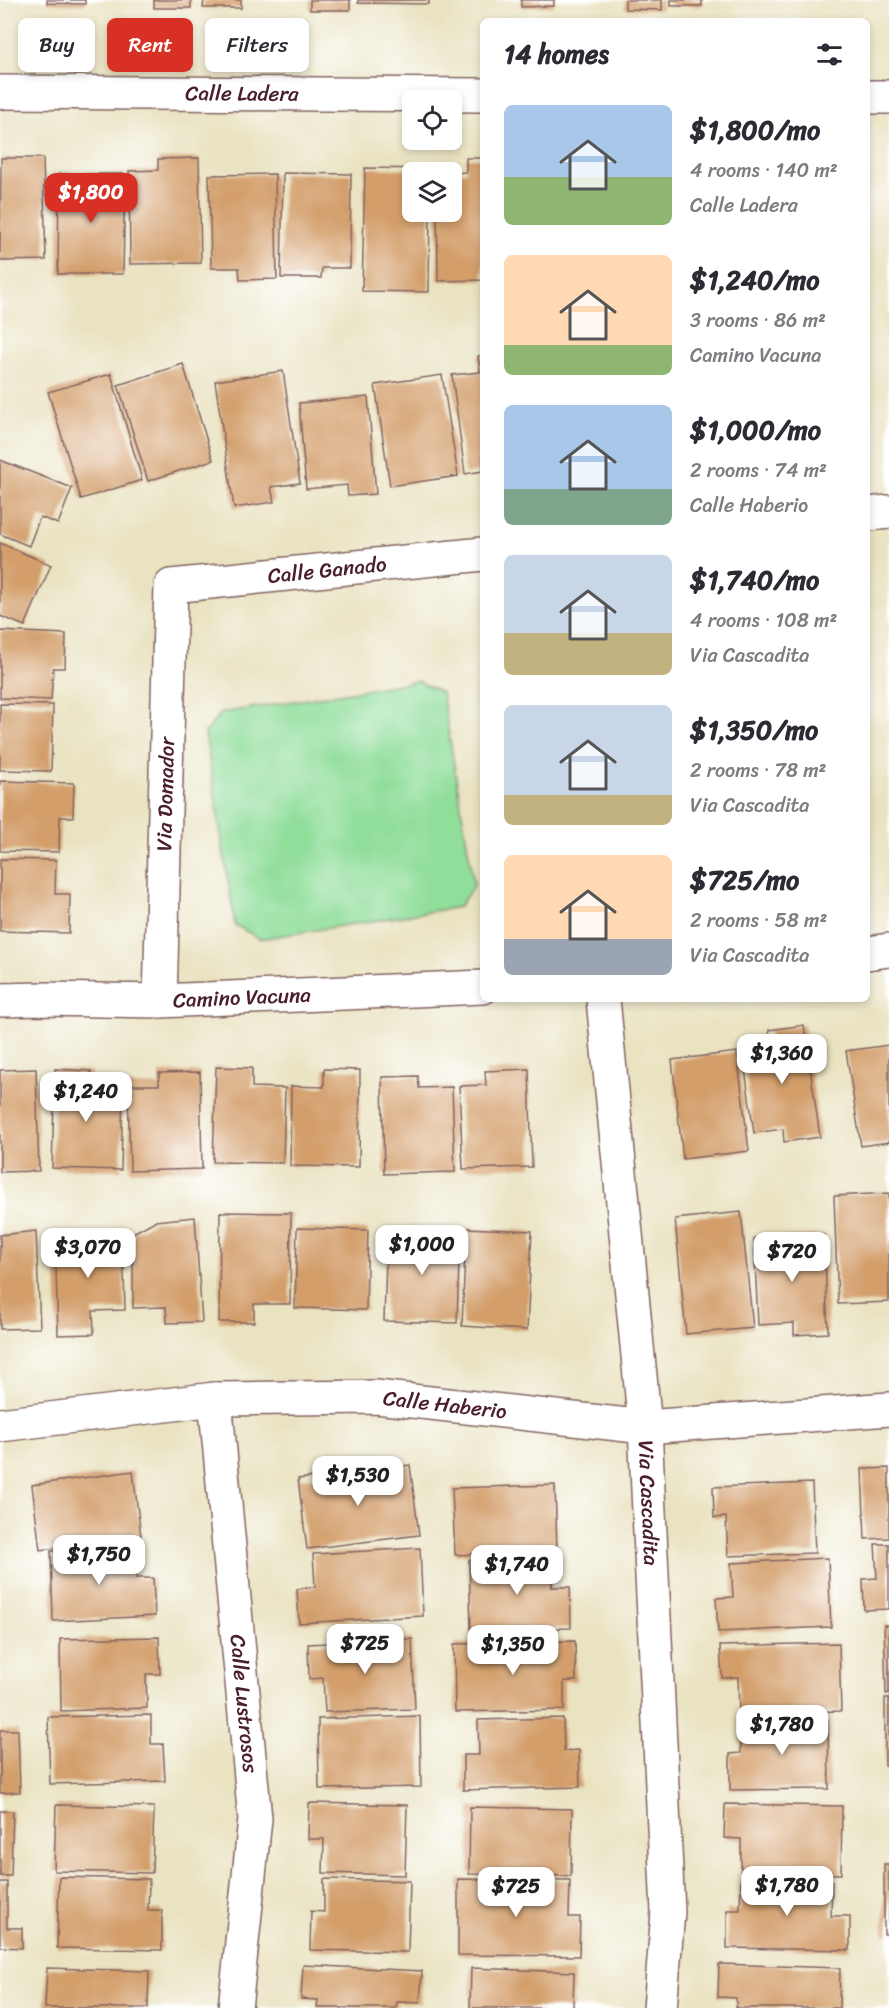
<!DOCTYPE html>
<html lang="en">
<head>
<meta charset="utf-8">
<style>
  :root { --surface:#fff; --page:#f2f2f3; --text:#2b2b33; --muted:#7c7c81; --accent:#d93025 }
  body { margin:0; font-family:Sriracha,sans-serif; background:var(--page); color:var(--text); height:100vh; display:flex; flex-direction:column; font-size:22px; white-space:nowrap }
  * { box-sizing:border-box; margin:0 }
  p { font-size:20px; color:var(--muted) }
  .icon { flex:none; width:33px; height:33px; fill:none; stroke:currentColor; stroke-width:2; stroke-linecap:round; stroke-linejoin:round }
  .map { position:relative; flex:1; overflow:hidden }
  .drawer { position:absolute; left:480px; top:18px; width:390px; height:984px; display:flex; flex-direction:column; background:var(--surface); border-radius:9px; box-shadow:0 3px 9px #0003 }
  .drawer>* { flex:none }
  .banner { position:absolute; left:18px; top:18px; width:372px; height:54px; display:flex; gap:12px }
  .fabs { position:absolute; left:402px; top:90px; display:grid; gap:12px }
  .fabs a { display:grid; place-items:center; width:60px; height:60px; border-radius:9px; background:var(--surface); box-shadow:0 3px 9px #0003; font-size:30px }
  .price { position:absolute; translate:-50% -51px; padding:0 14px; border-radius:12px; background:#fff; color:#222; font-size:20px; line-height:39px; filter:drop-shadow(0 2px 3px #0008) }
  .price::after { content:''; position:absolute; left:50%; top:36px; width:18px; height:14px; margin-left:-9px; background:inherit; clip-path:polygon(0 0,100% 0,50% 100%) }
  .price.on { background:var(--accent); color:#fff }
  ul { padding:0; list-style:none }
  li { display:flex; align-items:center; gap:18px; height:150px; padding:0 24px }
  li span { display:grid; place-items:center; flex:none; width:168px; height:120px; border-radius:9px; color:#555 }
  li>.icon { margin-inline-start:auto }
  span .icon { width:72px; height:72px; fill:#fffc; stroke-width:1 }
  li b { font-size:26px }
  h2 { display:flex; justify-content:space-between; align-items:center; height:72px; padding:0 24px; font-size:26px }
  .chip { padding:0 21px; border-radius:9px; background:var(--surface); box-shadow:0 3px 9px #0003; font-size:21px; line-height:54px }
  .chip.on { background:var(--accent); color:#fff }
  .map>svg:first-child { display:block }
</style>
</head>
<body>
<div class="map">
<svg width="889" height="2008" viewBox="0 0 889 2008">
  <rect width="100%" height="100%" fill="#fff"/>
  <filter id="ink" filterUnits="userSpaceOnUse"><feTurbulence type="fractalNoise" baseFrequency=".0167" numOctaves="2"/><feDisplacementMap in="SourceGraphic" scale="12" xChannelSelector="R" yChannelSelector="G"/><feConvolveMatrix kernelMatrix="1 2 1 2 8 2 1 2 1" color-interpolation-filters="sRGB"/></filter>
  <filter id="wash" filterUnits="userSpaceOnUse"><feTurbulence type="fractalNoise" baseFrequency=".008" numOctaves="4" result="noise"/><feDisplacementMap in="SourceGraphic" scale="24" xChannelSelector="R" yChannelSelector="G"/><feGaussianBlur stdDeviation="1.35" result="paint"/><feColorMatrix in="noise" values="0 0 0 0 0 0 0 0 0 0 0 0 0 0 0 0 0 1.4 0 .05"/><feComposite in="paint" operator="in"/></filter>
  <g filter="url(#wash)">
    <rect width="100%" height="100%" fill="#eae3c2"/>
    <!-- green -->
    <polygon fill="#91de9b" stroke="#6e7e63" stroke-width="1.5" points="418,681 442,693 474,885 459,907 260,939 235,925 205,733 221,713"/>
    <g id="blocks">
      <!-- building -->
      <g fill="#d39e6a">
        <polygon points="47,0 85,0 85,4 47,3"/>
        <rect x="154" y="0" width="37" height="8"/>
        <polygon points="204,0 241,0 241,8 203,8"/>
        <rect x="310" y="0" width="40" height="10"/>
        <polygon points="358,0 429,0 429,4 358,3"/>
        <polygon points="521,0 554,0 554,6 521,7"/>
        <polygon points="625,0 662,0 662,10 625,9"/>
        <rect x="671" y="0" width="31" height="6"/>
        <polygon points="1,158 43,158 46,260 0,261"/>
        <polygon points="199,158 201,263 130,264 129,171 158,170 158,159"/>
        <polygon points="466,158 483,158 483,280 438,281 437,212 452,212 452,173 466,172"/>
        <polygon points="365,168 430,169 430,172 412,172 412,212 430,212 429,292 362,291"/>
        <polygon points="283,173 351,174 350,268 322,268 321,278 281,278"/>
        <polygon points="59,174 125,174 123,274 58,274"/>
        <polygon points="275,174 277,279 240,280 239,268 211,268 209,175"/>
        <polygon points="483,355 483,471 465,474 452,375 480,372 478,356"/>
        <polygon points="183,364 213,460 148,481 118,385"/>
        <polygon points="283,371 300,483 271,487 274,502 234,508 215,381"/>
        <polygon points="111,374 142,480 81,499 48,392"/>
        <polygon points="442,375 458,476 390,486 375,385"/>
        <polygon points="368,397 376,494 348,496 347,485 306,489 299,403"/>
        <polygon points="0,460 72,488 58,524 40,517 29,546 0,534"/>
        <polygon points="0,543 51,565 25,626 0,616"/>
        <polygon points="0,631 66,634 65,668 53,668 51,700 0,698"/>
        <polygon points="0,704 53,705 51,771 0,770"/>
        <polygon points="0,781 74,783 73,817 60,817 59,852 0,851"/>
        <polygon points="0,859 56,860 55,894 70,894 69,933 0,931"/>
        <polygon points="804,1025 820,1137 784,1142 783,1129 754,1133 742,1048 771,1044 769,1030"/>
        <polygon points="889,1045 889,1142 861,1146 846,1051"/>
        <polygon points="737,1052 749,1151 683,1159 672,1060"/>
        <polygon points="216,1067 252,1068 252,1087 285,1088 283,1163 213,1162"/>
        <polygon points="36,1069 39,1171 0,1172 0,1070"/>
        <polygon points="55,1069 91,1071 91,1084 123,1085 121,1170 52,1168"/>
        <polygon points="324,1069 360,1070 359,1167 290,1166 291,1086 324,1087"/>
        <polygon points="529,1069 532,1167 463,1169 459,1086 486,1085 485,1071"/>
        <polygon points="200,1072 202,1169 130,1171 128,1085 159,1085 159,1073"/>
        <polygon points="418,1076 419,1088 452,1087 455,1172 384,1174 382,1077"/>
        <polygon points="889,1193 889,1302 838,1304 834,1196"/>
        <polygon points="220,1212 291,1213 290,1304 254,1304 254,1322 219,1322"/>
        <polygon points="741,1212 753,1328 686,1334 675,1219"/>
        <polygon points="195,1217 202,1322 167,1323 166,1307 133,1308 133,1233 155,1221"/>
        <polygon points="297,1228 368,1230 366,1310 295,1308"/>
        <polygon points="387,1228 460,1230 457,1323 384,1321"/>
        <polygon points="466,1228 532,1231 527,1330 462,1326"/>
        <polygon points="36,1231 40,1328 0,1329 0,1235"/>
        <polygon points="123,1233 125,1310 93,1311 94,1334 58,1335 55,1235"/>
        <polygon points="824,1235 828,1333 794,1335 794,1323 758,1325 754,1238"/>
        <polygon points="410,1465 419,1535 307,1549 298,1479"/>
        <polygon points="889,1468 889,1538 865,1539 862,1469"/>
        <polygon points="133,1471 141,1537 40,1550 32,1485"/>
        <polygon points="812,1483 815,1553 728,1556 726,1517 714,1518 713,1487"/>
        <polygon points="555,1485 557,1551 455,1555 452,1488"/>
        <polygon points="875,1544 889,1544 889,1609 864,1610 863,1579 877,1578"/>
        <polygon points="135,1548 136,1578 153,1578 155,1616 53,1621 51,1551"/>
        <polygon points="420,1548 423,1616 299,1623 297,1589 315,1587 313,1554"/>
        <polygon points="552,1558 552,1587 570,1587 571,1628 471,1630 469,1560"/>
        <polygon points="828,1558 831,1627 718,1632 716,1598 733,1597 731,1563"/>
        <polygon points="884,1625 889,1625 889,1693 886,1694"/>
        <polygon points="159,1637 160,1674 146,1674 147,1708 61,1711 60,1639"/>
        <polygon points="412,1639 415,1709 325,1712 323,1678 309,1679 308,1644"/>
        <polygon points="575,1641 576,1681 564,1681 564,1710 455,1712 454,1644"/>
        <polygon points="839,1643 841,1711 739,1714 738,1677 722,1678 720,1646"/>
        <rect x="885" y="1698" width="4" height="67"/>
        <polygon points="151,1715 151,1744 163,1744 165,1781 50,1784 48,1717"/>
        <polygon points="420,1716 421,1787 319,1789 318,1719"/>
        <polygon points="563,1718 564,1751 579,1750 580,1787 463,1790 463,1755 479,1755 478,1720"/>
        <polygon points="828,1720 829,1789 730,1790 730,1754 741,1753 740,1721"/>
        <polygon points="0,1730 18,1730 20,1792 0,1793"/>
        <polygon points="309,1803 407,1805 405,1875 323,1873 324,1839 308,1839"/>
        <polygon points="725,1804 842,1806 841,1874 741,1873 741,1839 724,1838"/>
        <polygon points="56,1805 154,1807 152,1873 54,1871"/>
        <polygon points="470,1807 572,1809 571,1876 469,1874"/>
        <polygon points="0,1811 13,1811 11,1876 0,1876"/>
        <polygon points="884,1864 889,1864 889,1935 884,1934"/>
        <polygon points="59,1877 149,1879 148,1910 162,1910 162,1950 57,1948"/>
        <polygon points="324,1879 410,1881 408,1952 310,1950 311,1911 324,1912"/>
        <polygon points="458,1879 570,1880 569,1917 580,1917 579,1956 458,1955"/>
        <polygon points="741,1880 832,1882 831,1916 850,1916 850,1950 727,1948 727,1910 740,1910"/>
        <polygon points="0,1882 7,1882 7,1928 22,1928 22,1948 0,1947"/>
        <polygon points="719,1964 840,1968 839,2008 736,2008 736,1998 718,1997"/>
        <polygon points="303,1965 422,1971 420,2003 397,2002 396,2008 317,2008 318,2000 301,1999"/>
        <polygon points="47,1968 149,1971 148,2008 45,2008"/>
        <polygon points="471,1968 574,1972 573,2008 470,2008"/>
      </g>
    </g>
  </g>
  <g filter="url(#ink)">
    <use href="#blocks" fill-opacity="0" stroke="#826460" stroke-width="1.5"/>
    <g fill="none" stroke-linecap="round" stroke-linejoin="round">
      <!-- street casing -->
      <g stroke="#826460" stroke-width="36">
        <g id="street">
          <path id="s1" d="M0,92l483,3"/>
          <polyline points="867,97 889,97"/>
          <polyline points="867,514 889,512"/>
          <polyline points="867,953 889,950"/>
          <path id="s2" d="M603,999l42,428 23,485 -8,96"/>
          <path id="s3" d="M0,1000l42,-1 118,2 323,-14"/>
          <path id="s4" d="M160,1001l11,-415 312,-32"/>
          <path id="s5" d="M215,1399l40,420 -20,189"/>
          <path id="s6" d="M0,1425l215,-26 161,-2 269,30 244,-18"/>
        </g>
      </g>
      <!-- street -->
      <use href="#street" stroke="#fff" stroke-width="33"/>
    </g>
  </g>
  <g text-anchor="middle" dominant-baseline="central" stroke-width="4.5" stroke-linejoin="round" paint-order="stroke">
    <!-- street labels -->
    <g font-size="21" fill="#4a1f2b" stroke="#fff">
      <text stroke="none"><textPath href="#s1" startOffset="242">Calle Ladera</textPath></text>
      <text stroke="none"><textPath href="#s4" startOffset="572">Calle Ganado</textPath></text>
      <text stroke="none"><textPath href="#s4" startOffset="207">Via Domador</textPath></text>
      <text stroke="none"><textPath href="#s3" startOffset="242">Camino Vacuna</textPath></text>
      <text stroke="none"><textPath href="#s6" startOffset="447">Calle Haberio</textPath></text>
      <text stroke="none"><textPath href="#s2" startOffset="506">Via Cascadita</textPath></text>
      <text stroke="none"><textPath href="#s5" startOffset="306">Calle Lustrosos</textPath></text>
    </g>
  </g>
</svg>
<div class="fabs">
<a><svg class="icon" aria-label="locate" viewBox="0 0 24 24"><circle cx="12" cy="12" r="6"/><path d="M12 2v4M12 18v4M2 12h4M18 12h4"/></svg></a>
<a><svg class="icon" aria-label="layers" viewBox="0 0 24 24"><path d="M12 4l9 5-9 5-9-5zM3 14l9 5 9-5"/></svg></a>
</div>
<b class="price on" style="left:91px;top:224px">$1,800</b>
<b class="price" style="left:782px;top:1085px">$1,360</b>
<b class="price" style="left:86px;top:1123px">$1,240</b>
<b class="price" style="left:422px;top:1276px">$1,000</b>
<b class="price" style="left:88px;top:1279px">$3,070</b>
<b class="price" style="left:792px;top:1283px">$720</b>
<b class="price" style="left:358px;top:1507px">$1,530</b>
<b class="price" style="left:99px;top:1586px">$1,750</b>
<b class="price" style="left:517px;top:1596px">$1,740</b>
<b class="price" style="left:365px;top:1675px">$725</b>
<b class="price" style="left:513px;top:1676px">$1,350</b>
<b class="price" style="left:782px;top:1756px">$1,780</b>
<b class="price" style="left:787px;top:1917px">$1,780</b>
<b class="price" style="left:516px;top:1918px">$725</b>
<div class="banner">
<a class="chip">Buy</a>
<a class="chip on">Rent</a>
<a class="chip">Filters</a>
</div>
<section class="drawer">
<h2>14 homes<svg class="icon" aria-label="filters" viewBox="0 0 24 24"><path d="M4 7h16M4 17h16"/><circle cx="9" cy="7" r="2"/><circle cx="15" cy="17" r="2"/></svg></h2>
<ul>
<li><span style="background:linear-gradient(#a9c7e8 60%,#8fb573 0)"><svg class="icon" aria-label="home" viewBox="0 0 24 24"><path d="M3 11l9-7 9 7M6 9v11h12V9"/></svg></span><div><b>$1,800/mo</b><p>4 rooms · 140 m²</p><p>Calle Ladera</p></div></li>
<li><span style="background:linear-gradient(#ffd9b3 75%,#8fb573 0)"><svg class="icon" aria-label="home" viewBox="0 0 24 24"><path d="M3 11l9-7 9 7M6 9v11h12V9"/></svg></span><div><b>$1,240/mo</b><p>3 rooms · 86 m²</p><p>Camino Vacuna</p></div></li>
<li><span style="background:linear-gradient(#a9c7e8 70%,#7fa58c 0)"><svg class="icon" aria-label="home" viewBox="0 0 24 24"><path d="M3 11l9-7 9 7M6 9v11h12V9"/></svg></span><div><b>$1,000/mo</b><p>2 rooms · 74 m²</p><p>Calle Haberio</p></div></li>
<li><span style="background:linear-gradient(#c9d6e8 65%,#c2b280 0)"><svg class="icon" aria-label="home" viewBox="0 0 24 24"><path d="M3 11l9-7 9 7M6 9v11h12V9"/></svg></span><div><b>$1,740/mo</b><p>4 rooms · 108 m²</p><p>Via Cascadita</p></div></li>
<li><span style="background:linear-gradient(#c9d6e8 75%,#c2b280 0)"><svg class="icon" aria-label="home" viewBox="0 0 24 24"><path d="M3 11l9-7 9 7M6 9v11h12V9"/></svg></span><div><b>$1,350/mo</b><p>2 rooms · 78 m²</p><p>Via Cascadita</p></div></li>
<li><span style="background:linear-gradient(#ffd9b3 70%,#9aa5b1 0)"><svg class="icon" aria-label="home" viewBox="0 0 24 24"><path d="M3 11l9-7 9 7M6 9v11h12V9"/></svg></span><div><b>$725/mo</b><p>2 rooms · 58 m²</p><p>Via Cascadita</p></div></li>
</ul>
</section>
</div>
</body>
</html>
